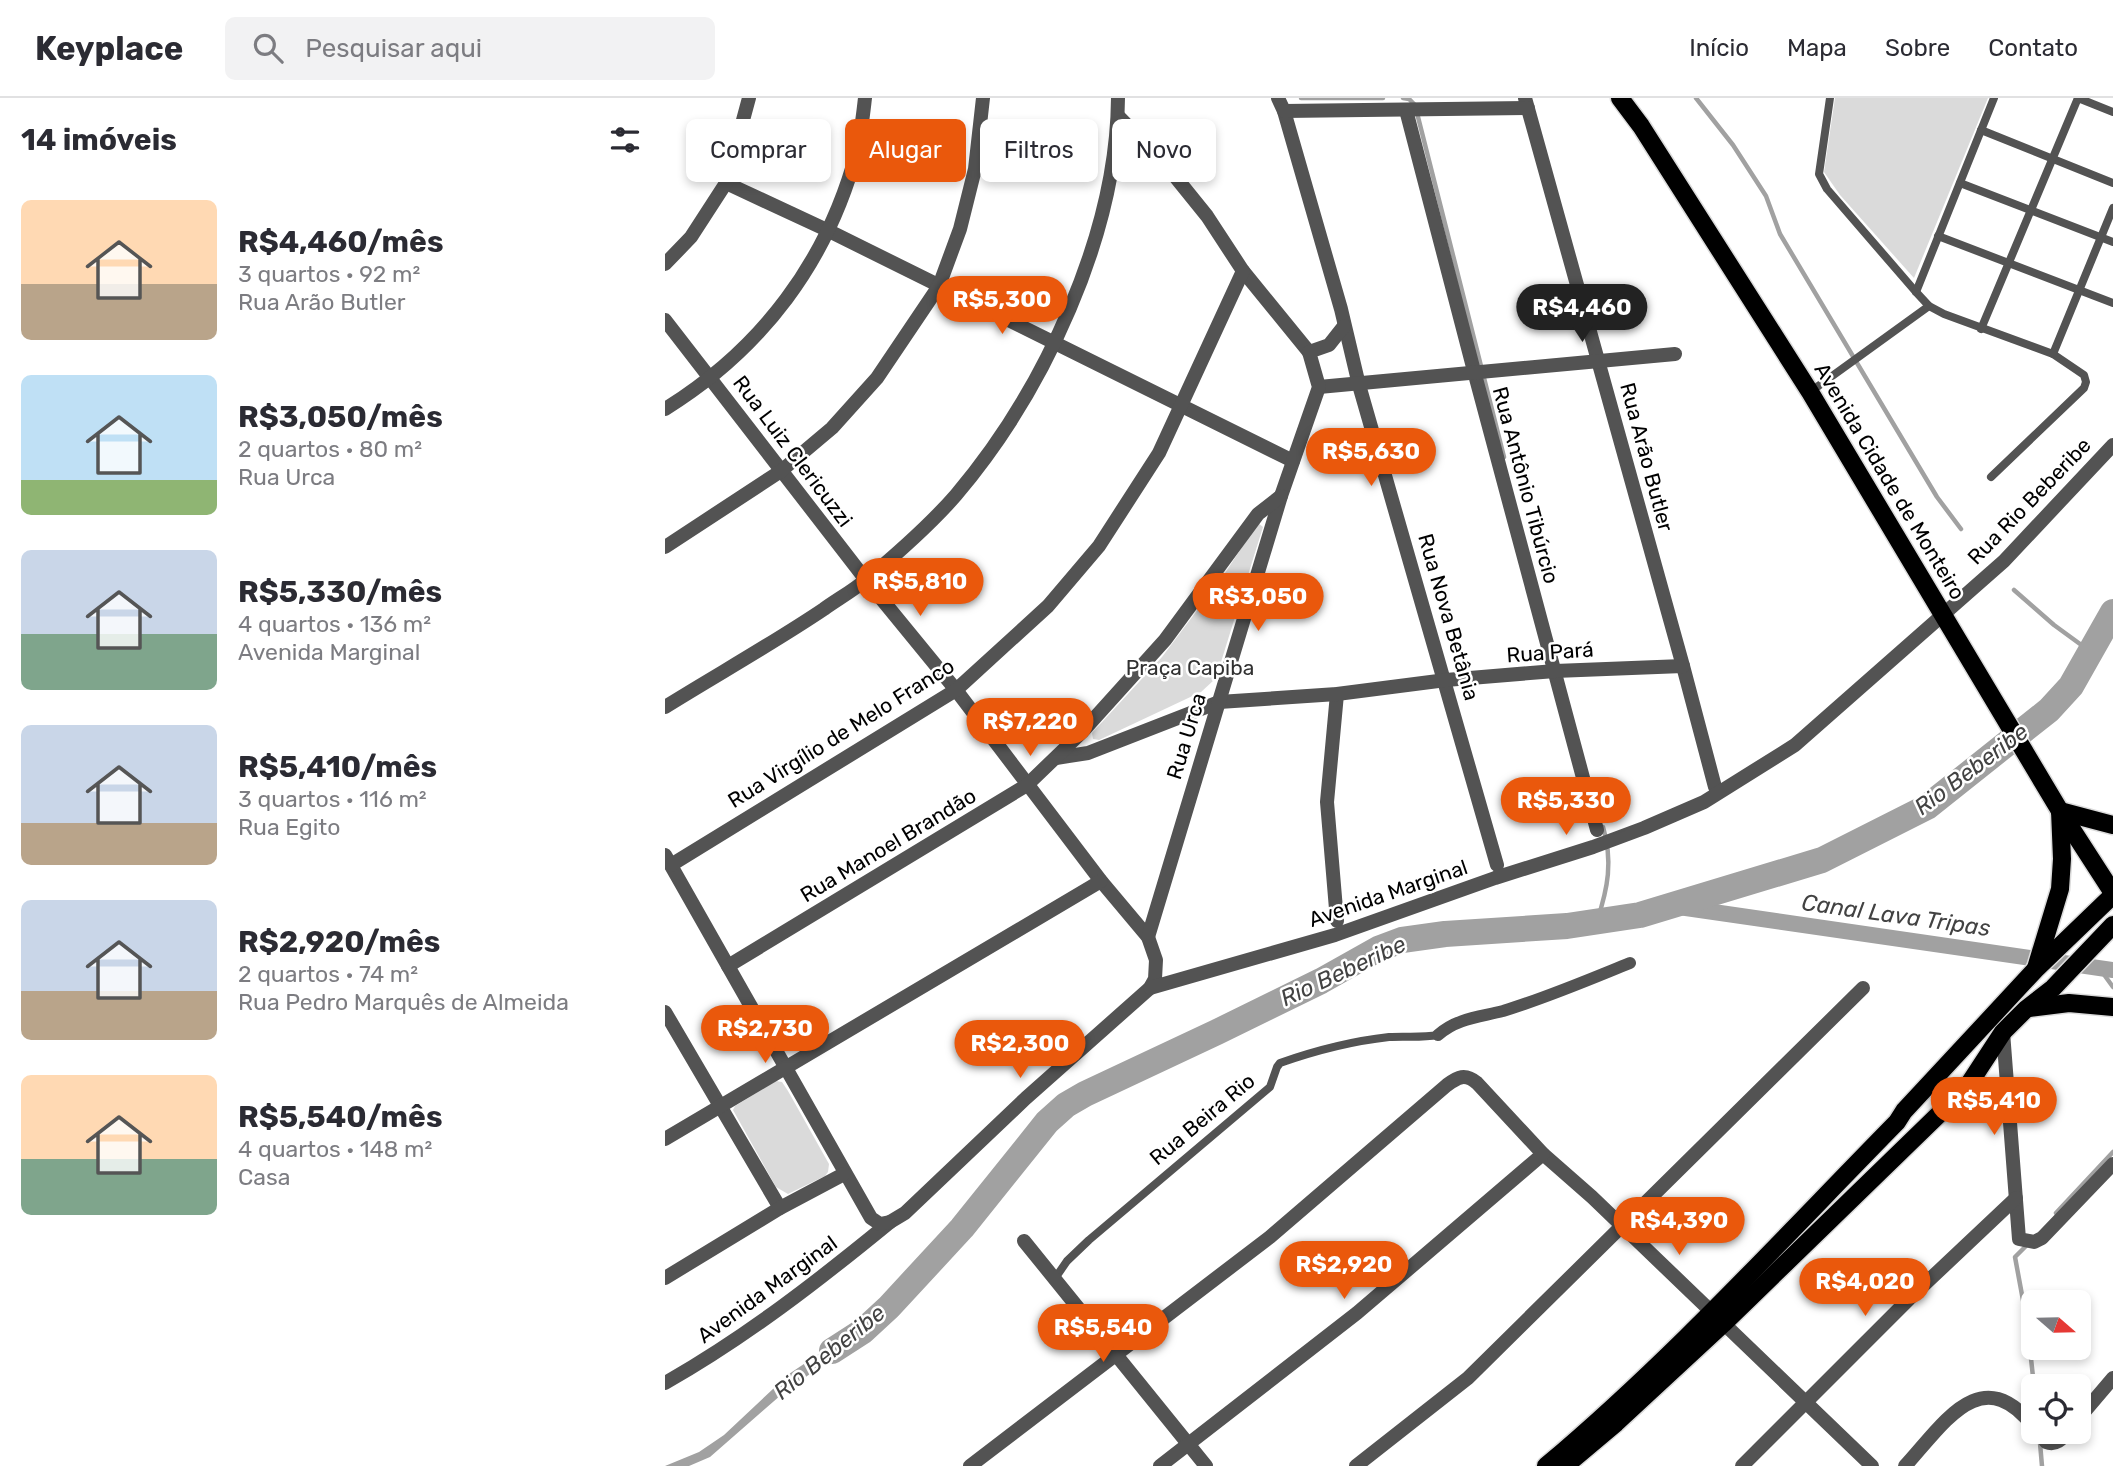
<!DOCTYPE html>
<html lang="pt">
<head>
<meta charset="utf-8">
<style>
  :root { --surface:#fff; --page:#f2f2f3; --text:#2b2b33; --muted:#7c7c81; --line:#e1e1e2; --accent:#ea580c }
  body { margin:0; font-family:Rubik,sans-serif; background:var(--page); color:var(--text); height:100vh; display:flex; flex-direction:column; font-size:26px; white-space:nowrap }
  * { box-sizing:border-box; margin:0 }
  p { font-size:23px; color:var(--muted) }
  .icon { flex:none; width:38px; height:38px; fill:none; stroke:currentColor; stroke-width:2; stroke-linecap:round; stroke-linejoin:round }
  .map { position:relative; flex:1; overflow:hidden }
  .sheet { display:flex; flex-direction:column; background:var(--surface); width:665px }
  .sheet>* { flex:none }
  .guide { position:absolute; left:21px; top:21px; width:665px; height:63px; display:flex; gap:14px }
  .needle { width:46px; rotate:110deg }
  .controls { position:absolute; left:1356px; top:1192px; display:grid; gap:14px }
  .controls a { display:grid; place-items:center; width:70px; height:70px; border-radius:10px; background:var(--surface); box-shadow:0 4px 10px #0003; font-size:35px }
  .price { position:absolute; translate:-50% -60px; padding:0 16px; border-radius:24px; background:var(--accent); color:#fff; font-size:23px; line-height:46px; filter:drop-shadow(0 2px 4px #0008) }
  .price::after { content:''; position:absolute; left:50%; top:42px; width:21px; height:16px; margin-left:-10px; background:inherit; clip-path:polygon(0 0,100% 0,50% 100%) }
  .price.current { background:#222; color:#fff }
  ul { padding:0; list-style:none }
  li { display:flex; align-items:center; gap:21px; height:175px; padding:0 21px }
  li span { display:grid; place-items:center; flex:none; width:196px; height:140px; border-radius:10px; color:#555 }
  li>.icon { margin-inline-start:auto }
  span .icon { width:84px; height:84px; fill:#fffc; stroke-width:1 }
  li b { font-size:30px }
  h2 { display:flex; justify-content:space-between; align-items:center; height:84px; padding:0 21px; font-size:30px }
  .pill { padding:0 24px; border-radius:10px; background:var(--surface); box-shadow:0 4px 10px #0003; font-size:24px; line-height:63px }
  .pill.current { background:var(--accent); color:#fff }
  header { display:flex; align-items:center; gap:42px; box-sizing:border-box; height:98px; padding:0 35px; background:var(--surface); border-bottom:2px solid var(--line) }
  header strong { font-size:33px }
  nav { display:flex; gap:38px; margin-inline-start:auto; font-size:24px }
  .search { width:490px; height:63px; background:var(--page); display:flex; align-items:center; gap:18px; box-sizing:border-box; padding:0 24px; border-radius:10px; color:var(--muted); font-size:26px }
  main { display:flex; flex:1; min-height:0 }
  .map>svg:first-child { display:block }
</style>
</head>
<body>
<header>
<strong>Keyplace</strong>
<div class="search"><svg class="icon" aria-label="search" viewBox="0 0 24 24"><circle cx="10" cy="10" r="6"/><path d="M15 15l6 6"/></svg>Pesquisar aqui</div>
<nav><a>Início</a><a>Mapa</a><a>Sobre</a><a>Contato</a></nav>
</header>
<main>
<section class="sheet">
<h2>14 imóveis<svg class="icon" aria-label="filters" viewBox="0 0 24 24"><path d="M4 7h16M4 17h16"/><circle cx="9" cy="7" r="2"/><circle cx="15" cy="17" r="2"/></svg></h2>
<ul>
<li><span style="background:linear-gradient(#ffd9b3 60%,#b9a48a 0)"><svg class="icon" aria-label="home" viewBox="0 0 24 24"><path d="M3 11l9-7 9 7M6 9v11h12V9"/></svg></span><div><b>R$4,460/mês</b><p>3 quartos · 92 m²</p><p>Rua Arão Butler</p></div></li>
<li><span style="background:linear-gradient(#bfe0f5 75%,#8fb573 0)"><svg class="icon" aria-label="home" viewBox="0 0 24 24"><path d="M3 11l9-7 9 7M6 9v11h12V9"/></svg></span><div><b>R$3,050/mês</b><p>2 quartos · 80 m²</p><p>Rua Urca</p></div></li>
<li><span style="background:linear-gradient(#c9d6e8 60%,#7fa58c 0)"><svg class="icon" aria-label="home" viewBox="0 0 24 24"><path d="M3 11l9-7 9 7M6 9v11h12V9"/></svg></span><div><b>R$5,330/mês</b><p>4 quartos · 136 m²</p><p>Avenida Marginal</p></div></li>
<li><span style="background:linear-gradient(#c9d6e8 70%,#b9a48a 0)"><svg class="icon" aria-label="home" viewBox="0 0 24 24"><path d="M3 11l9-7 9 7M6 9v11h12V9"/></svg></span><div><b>R$5,410/mês</b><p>3 quartos · 116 m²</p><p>Rua Egito</p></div></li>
<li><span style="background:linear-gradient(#c9d6e8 65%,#b9a48a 0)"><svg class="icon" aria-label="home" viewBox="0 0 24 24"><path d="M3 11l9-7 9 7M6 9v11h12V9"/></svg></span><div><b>R$2,920/mês</b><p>2 quartos · 74 m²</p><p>Rua Pedro Marquês de Almeida</p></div></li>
<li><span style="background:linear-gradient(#ffd9b3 60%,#7fa58c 0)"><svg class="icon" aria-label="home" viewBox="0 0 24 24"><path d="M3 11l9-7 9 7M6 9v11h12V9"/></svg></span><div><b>R$5,540/mês</b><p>4 quartos · 148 m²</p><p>Casa</p></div></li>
</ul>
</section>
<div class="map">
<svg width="1448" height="1368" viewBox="0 0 1448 1368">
  <rect width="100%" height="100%" fill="#fff"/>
  <!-- green -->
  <g fill="#dadada">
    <polygon points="1170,0 1323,0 1249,180 1175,97 1159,74"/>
    <polygon points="593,425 598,429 556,564 549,582 536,594 434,642 428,641 427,635 497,559 558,478"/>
    <polygon points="111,983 117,984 123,993 164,1066 163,1074 160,1078 123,1096 111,1089 68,1012 70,1008"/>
  </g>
  <!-- water -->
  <polygon fill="#a1a1a1" points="194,1229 201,1240 171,1257 116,1297 45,1359 24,1368 0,1368 34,1354 59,1337 124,1276"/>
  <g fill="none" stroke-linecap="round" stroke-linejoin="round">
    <!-- stream -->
    <g stroke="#a1a1a1" stroke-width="4.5">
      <polyline points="636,0 718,0"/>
      <polyline points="738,0 744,1 750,7 839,359"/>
      <polyline points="1031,0 1068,47 1101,98 1115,136 1272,399 1296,431"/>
      <polyline points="1349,492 1389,527 1426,554"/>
      <path d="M932,823c11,-33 16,-60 6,-94"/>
      <polyline points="1435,871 1448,889"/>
      <polyline points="1391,1115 1448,1054"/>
      <polyline points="1362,1147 1350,1159 1362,1224 1369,1288"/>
      <polyline points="1375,1345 1377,1368"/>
    </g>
    <!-- canal -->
    <polyline stroke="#a1a1a1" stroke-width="16" points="1007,808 1448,872"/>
    <!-- river -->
    <polyline stroke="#a1a1a1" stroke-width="26" points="167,1253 198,1233 224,1209 297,1130 382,1024 401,1007 420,996 552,934 656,883 713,851 737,842 780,836 902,828 975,817 1157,762 1262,709 1384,612 1406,588 1448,514"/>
    <!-- primary casing -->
    <g stroke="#dbdbdb" stroke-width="21">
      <g id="primary">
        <polyline points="955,0 976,28 1145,294 1395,713 1448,795"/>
        <polyline points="1395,713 1448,727"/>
        <polyline points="1371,870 1395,791 1397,761 1395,713"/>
        <polyline points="1364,910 1404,905 1448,909"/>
        <path d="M881,1368c125,-105 237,-228 351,-344l7,-11 131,-141 78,-75"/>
        <polyline points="900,1368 951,1325 1058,1226 1302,989 1338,934 1361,911 1388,890 1448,827"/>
      </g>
    </g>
    <!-- service -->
    <g stroke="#535353" stroke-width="8">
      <polyline points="1165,0 1154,76 1162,91 1251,194 1264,208 1279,216 1388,256 1419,277 1421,284 1419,290 1326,379"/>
      <polyline points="1413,0 1448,14"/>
      <polyline points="1316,32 1448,85"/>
      <polyline points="1295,85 1448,144"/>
      <polyline points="1273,138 1448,205"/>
      <polyline points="1251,194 1329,0"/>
      <polyline points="1316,231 1413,0"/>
      <polyline points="1388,256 1448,110"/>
      <polyline points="1145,294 1264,208"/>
      <path d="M391,1179l11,-16 22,-21 181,-153 7,-20 3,-4c34,-12 73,-22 109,-26 17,-1 32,1 49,-2"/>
    </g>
    <!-- pedestrian -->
    <path stroke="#535353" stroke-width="12" d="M773,937c19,-17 42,-18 65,-24 43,-13 85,-31 127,-48"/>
    <!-- minor -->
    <g stroke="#535353" stroke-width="14">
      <polyline points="613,0 619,13 676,211 694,287 832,767"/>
      <polyline points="860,0 1018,568 1050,689"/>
      <polyline points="741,12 809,273 932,732"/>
      <polyline points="619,13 863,10"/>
      <polyline points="453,18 500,66 542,118 578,173 644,254"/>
      <polyline points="61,85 162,132 628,363"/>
      <polyline points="0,166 26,139 61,85 84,0"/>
      <path d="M0,222l201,260 90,110 145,191 47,56 8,23 -1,19 -5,9 -124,110 -121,115 -15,9c-72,59 -144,115 -225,161"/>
      <polyline points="654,289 1010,256"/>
      <path d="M0,311c97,-60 163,-148 192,-258 4,-17 6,-36 8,-53"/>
      <polyline points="0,449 116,373 167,330 212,280 274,188 295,131 310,71 318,0"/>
      <polyline points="672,596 662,704 672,823"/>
      <polyline points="391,660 423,655 554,604 672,596 781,582 890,573 1018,568"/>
      <polyline points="0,757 206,1120 215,1126 225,1124"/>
      <polyline points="6,767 291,592 383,508 434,448 494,355 578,173"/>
      <polyline points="483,839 616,398 654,289 644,254 664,247 679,228"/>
      <polyline points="63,868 362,687 417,634 500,542 593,416 616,398"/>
      <polyline points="485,890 670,837 830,780 928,749 979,730 1039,704 1130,647 1339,463 1448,347"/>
      <polyline points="0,914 115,1110"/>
      <polyline points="1338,934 1354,1141 1369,1144 1377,1140 1448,1066"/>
      <polyline points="0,1041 436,783"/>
      <polyline points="359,1143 541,1368"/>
      <polyline points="0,1180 115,1110 179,1076"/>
      <polyline points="1414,1320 1448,1280"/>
      <path d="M1373,1334l8,10c10,4 16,-3 22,-10"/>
      <path d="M305,1368l300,-229 177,-152c11,-8 18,-12 30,-2l66,71 49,43 280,269"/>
      <polyline points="495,1368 692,1215 878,1056"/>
      <polyline points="691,1368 803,1280 1198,890"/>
      <polyline points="1077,1368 1244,1201 1351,1100"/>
      <path d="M1240,1368c38,-41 76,-106 128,-40"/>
    </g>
    <!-- tertiary -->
    <path stroke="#535353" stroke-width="14" d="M0,609c53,-33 107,-63 159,-98 14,-10 30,-19 43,-30 31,-26 63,-54 89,-84 88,-104 161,-260 162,-397"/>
    <!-- primary -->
    <use href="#primary" stroke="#000" stroke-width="18"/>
  </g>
  <g text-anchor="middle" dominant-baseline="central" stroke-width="5" stroke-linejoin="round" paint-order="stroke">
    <!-- street labels -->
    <g font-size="21" fill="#000" stroke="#fff">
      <text transform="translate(128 353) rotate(53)">Rua Luiz Clericuzzi</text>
      <text transform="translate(982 359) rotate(75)">Rua Arão Butler</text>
      <text transform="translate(1225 383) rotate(59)">Avenida Cidade de Monteiro</text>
      <text transform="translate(861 387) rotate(75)">Rua Antônio Tibúrcio</text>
      <text transform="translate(1364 403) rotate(-46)">Rua Rio Beberibe</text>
      <text transform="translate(784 519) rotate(74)">Rua Nova Betânia</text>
      <text transform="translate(885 554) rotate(-4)">Rua Pará</text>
      <text transform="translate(176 635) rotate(-32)">Rua Virgílio de Melo Franco</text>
      <text transform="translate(521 638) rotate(-73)">Rua Urca</text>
      <text transform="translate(223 747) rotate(-31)">Rua Manoel Brandão</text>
      <text transform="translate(723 795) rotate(-19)">Avenida Marginal</text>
      <text transform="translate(537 1021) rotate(-40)">Rua Beira Rio</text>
      <text transform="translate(102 1191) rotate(-36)">Avenida Marginal</text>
    </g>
    <!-- park labels -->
    <g font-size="21" fill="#313131" stroke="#fff">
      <text x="525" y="569">Praça Capiba</text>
    </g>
    <!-- water labels -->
    <g font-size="23" font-style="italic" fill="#424242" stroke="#fff">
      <text transform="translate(1306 671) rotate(-37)">Rio Beberibe</text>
      <text transform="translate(1231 817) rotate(8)">Canal Lava Tripas</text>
      <text transform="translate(678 873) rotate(-25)">Rio Beberibe</text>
      <text transform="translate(164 1254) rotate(-39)">Rio Beberibe</text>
    </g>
  </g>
</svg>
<div class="controls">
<a><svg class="needle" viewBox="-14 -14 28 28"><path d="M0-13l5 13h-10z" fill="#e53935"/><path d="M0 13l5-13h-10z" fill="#7c7c81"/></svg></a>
<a><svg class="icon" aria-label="locate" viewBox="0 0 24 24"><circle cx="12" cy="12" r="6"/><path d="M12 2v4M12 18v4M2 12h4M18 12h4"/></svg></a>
</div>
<b class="price" style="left:337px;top:238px">R$5,300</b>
<b class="price current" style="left:917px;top:246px">R$4,460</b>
<b class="price" style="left:706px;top:390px">R$5,630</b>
<b class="price" style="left:255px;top:520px">R$5,810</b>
<b class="price" style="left:593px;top:535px">R$3,050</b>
<b class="price" style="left:365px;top:660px">R$7,220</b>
<b class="price" style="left:901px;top:739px">R$5,330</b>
<b class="price" style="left:100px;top:967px">R$2,730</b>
<b class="price" style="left:355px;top:982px">R$2,300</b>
<b class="price" style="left:1329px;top:1039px">R$5,410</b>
<b class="price" style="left:1014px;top:1159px">R$4,390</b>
<b class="price" style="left:679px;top:1203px">R$2,920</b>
<b class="price" style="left:1200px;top:1220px">R$4,020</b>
<b class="price" style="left:438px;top:1266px">R$5,540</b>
<div class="guide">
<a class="pill">Comprar</a>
<a class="pill current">Alugar</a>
<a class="pill">Filtros</a>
<a class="pill">Novo</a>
</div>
</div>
</main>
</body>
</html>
